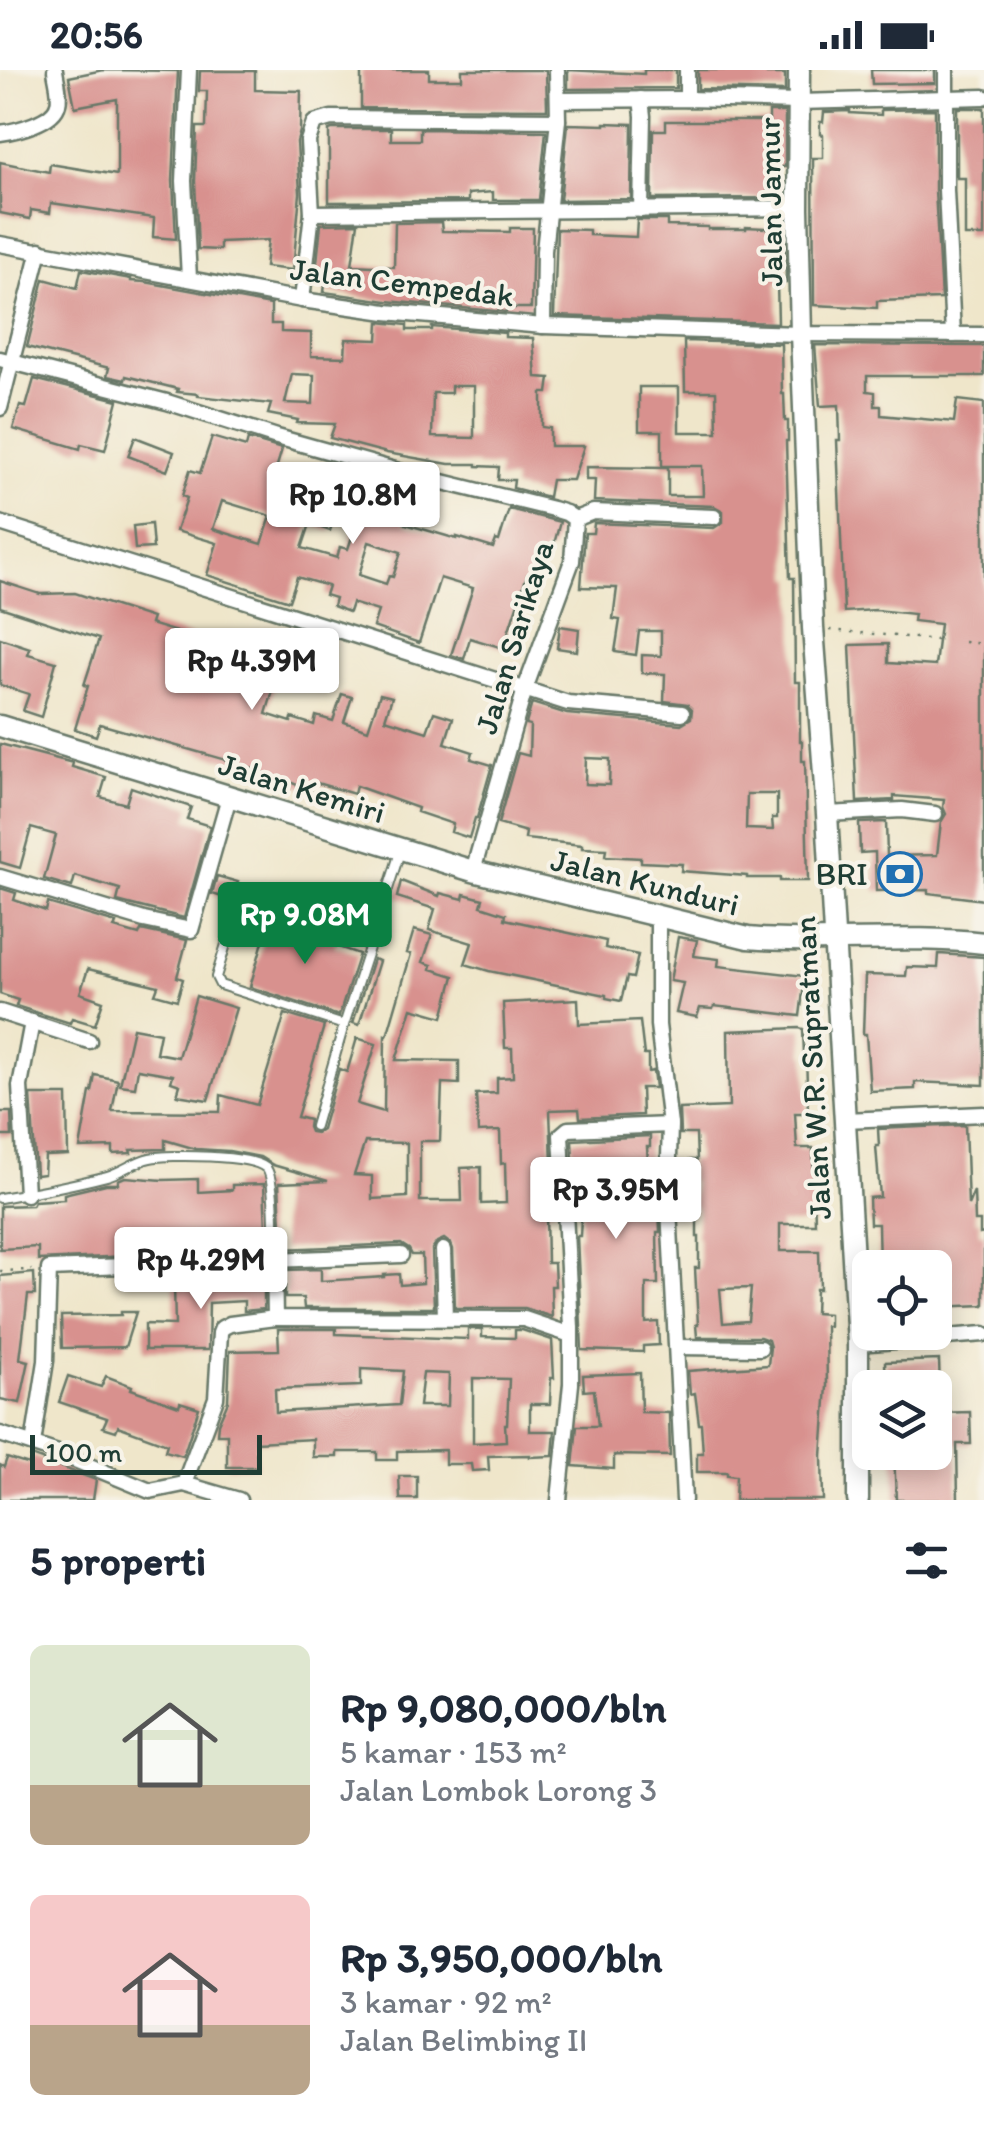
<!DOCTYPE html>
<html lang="id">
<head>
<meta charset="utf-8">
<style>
  :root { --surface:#fff; --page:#f6f6f7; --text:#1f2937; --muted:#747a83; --accent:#0b8043 }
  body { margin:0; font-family:Itim,sans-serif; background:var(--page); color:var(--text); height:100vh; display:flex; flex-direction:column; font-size:38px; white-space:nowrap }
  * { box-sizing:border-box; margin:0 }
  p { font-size:32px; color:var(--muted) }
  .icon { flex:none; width:55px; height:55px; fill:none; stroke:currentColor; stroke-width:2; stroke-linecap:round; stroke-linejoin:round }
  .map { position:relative; height:1430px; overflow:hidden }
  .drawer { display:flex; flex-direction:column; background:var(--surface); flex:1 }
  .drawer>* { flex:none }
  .tools { position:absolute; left:852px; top:1180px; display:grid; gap:20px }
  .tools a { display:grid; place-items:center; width:100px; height:100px; border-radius:15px; background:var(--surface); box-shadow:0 5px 25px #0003; font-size:50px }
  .scale { position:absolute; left:30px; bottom:25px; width:232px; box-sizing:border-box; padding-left:10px; border:5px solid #1f3d34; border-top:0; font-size:28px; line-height:35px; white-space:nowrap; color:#1f3d34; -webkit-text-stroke:8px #f7f3e8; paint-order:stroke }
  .price { position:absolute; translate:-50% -85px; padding:0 22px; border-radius:10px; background:#fff; color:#222; font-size:32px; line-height:65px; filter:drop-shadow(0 2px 5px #0008) }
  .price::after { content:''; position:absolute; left:50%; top:60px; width:30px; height:22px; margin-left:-15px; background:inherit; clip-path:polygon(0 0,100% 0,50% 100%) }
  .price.current { background:var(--accent); color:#fff }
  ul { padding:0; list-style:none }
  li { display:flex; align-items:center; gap:30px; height:250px; padding:0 30px }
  li span { display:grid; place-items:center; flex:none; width:280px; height:200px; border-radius:15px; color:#555 }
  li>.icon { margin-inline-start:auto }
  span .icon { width:120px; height:120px; fill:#fffc; stroke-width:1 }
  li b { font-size:42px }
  h2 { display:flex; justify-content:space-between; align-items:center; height:120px; padding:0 30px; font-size:42px }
  .status { display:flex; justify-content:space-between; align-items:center; height:70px; padding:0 50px; background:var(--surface); direction:ltr }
  .status svg { height:28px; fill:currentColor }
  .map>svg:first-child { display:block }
</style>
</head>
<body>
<div class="status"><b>20:56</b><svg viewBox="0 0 49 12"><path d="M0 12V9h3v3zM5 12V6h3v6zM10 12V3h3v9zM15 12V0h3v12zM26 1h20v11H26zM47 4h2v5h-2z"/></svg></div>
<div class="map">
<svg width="984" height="1430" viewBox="0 0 984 1430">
  <rect width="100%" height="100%" fill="#f7f3e8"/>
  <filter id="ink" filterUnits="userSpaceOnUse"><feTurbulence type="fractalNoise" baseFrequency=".01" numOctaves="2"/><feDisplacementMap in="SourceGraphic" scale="20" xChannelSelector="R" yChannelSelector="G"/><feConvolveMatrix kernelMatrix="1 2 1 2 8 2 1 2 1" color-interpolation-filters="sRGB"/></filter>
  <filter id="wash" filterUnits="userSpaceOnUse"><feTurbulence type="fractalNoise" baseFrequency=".0048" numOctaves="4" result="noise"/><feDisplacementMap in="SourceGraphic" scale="40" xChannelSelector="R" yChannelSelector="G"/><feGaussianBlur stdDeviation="2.25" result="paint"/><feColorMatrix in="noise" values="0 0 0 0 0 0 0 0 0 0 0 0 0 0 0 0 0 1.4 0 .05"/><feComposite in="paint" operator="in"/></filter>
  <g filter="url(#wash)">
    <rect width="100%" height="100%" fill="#efe6ca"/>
    <g id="blocks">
      <!-- building -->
      <g fill="#d8918e" fill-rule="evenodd">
        <polygon points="103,0 178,1 173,111 176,169 153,167 154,148 51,133 50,143 31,140 30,149 0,143 0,92 49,102 50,94 117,105 117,29 75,37 69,7"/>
        <polygon points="361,0 429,0 429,9 462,9 462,0 546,0 547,39 361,38"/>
        <polygon points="568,0 644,4 644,0 676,0 676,18 568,19"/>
        <polygon points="698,0 767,0 767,4 785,4 785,21 698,19"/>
        <polygon points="871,0 935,0 935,13 872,14"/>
        <polygon points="200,1 255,1 255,20 301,21 300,61 297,72 300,123 293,200 265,197 268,170 220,172 220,180 198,179 195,111 197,57 206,57 207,21 199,21"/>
        <polygon points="957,38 984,38 984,166 965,166 965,108 957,108"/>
        <polygon points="935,39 935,120 941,229 877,231 877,238 814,235 813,88 823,88 823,65 820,64 820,52 823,52 824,42 850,41 850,43 881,45 881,40"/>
        <polygon points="769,42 785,42 785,97 770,97 767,128 652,129 653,60 666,60 666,51 769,51"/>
        <polygon points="605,53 632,54 631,129 560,130 568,54 605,55"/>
        <polygon points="332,59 391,59 391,70 420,70 420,59 546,61 539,130 493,130 493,122 468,124 468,131 329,132 329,60"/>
        <polygon points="637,150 667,150 667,156 708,157 708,159 746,159 746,157 785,159 786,213 777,213 778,253 554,246 557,159 589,160 589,165 636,167"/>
        <polygon points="441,152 442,161 510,162 510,158 533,158 531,238 507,238 506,242 387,231 324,222 325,213 315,212 321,154 358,153 352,195 394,197 395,153"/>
        <path d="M81,200l50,9v2l14,1 126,23v19h10v8l30,1v23l34,1 1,-18 32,1 1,-18 28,3v5h25v-3l73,6v4l28,1 3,39 14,1 -2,15h-6v34l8,1v18h34l-11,34h-22l-3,17 -35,-9 1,-8h-16l1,-13 -22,-1v-2h-28l-62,-11 -57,-15 5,-14 -38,-1 1,-3 -30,-6 3,-10 -73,-8v-2l-21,-2 1,-3 -52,-13 -1,4 -18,-4 2,-8 -82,-21 17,-68 33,9zM292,304l22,1 -1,29 -28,-1zM451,316h23v52l-42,-1 1,-44h18z"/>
        <path d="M684,271l97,3 1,50h2l1,27h3v20h-2l4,137h4l1,104h5v59h2v20h3l3,120h-28v-3h-33v-2l-66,-5 1,-7 -41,-2v-4l-36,-2 1,-7 -24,-1v-3l-57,-6 1,-7 -28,-8 20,-71 11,3 1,-31 -4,-1 6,-21 35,11 114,10 10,-6 1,-9 -5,-5 -23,-3 1,-27 -23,-1v-18l19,1v-25h-22l-3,24 -21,-3 5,-32 -7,-1 4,-31 -36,-1 4,-54h8l1,-10 120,5 9,-6v-11l-9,-5 -120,-5 1,-21h-9v-13l82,1v28h35l-1,-30h-40v-35h-23v-44h40v45h38l-1,-41h-31zM586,688l24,1 -1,26 -24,-1zM747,724h30v24h-5l1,12 -27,-1z"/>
        <polygon points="815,275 984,276 984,306 867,306 867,321 875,322 875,336 881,336 881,345 954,352 957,330 984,333 984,830 928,823 928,820 876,821 875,782 860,783 859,753 886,752 887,786 937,785 941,752 946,744 943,737 944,730 894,726 894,730 857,732 850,575 888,574 888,593 935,596 940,554 913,551 914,544 876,540 844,542 837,370 840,370 839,335 820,336"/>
        <polygon points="34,309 118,330 105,380 81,374 80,379 13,359 20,336 26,337"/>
        <polygon points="135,367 174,382 167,401 128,386"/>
        <path d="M212,367l34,10 2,-8 34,10 -8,27 70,20 2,-6 39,9 1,-3 25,7 -6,21 52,15v-2l36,11 3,-8 3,1 10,-32 51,13 -8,29 -7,-2 -9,28 -9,-2 -24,73 -33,-10 -6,21 -13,-4 22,-67 -33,-10 -21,65 -46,-16 5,-16 -26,-8 -3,9 -16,-6 2,-8 -10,-3 3,-9 -31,-9 -8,24 -82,-26 10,-32 -41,-12 11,-33 -5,-2 8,-26 10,3zM222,431l49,15 -9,28 -49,-15zM334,448l22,7 -8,24 -8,-2 -3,11 -35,-10 8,-24 20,7zM369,472l32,10 -8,25 -4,-1 -3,8 -27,-9z"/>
        <polygon points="151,454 153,478 135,479 133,456"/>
        <polygon points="0,511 40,524 75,523 152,548 150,554 216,574 213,583 238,591 246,567 275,576 265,607 276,611 266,644 291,652 292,648 314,655 316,646 333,651 342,624 352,627 344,652 368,660 380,624 392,627 385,649 427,662 434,642 453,648 445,673 473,682 471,689 492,695 477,748 475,748 469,768 451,762 453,754 417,742 418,738 356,716 354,724 314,712 311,720 240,694 100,654 96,666 75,659 88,616 84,615 99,569 0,537"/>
        <polygon points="560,556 579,559 577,581 557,578"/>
        <polygon points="0,568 30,578 28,584 56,592 41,647 23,641 29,624 0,615"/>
        <polygon points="0,674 73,693 72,697 106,707 100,727 126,734 131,717 191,737 187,749 210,756 184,848 117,831 120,819 75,806 72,817 44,809 56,765 31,758 20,798 0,792"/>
        <polygon points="217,806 238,812 232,830 212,824"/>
        <polygon points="401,811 439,826 440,823 463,829 464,824 483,829 481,836 506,844 505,849 606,871 605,878 638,885 633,908 627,907 621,931 606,928 606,925 489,901 465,894 472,873 429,860 435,839 397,827"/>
        <polygon points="0,818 16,823 14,830 46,841 48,833 116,853 114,858 139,865 141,860 187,870 177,907 183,909 177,930 155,924 158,916 88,899 80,923 103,931 95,955 72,948 70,953 16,936 18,930 0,924"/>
        <polygon points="312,844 322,847 317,852 318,858 330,864 329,868 336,870 335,876 359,884 339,946 250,917 268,854 298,863 299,858 308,859"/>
        <path d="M414,860l18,5 -9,27 9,3 -1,4 23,7 -11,41 -31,-9 -16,52 63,1v23l-17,-1 -2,58h-20v60h42l-1,-33 20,-1v37l25,-1 -1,-40 -4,1 -1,-33 -22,1 -2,-38 21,-1v-15l16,-1 -1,-29h-7l-2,-45 75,-4 1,25 61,-3 4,34h4v17l5,-1 2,17h-14l1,27 -62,3 -1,-9 -29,1 2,55h-6v27h7v18h-7l1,53h7l1,23h-4l1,31 -27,-9h-70l-2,-59 -2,-5 -7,-5 -7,3 -5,7 2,59h-130l-1,-10h-18v-28l36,-1v12l63,-4v-2l15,-1 1,11 23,-2 -1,-28h-10l-3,-6 -8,-5 -119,5 -3,-66 49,-2 -55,-16 -13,-8 -31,-6 -33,-2 -31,-9v9l-35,1 1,3 -18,1v-7l-33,1 10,-56h2l3,-17 23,5 -6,31 108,1 1,-17 36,10 28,-91 39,12 -27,91 12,3 -1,7 2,5 6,1 6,-4 17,-60 8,3 10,-34 19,6 -19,60 27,8 1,-77 2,1 24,-82 -4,-1zM365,1072l42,1v54l-35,2v-23l-18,-1z"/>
        <polygon points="678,867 697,870 694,886 719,889 718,896 805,906 800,946 714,936 713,939 700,938 697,947 676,943 683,913 670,911"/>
        <polygon points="939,884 984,887 984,1015 915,1012 915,1019 870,1021 866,964 863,964 865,905 906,906 907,897 938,898"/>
        <polygon points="373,889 379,891 359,955 353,953"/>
        <polygon points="196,926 236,938 208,1030 177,1025 180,1015 171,1012 173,1005 138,999 135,1017 120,1015 133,958 160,963 156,983 178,987"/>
        <path d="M799,958l4,1 1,26h2l2,58h-13l2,35h16l2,76h-35v27h39l1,38h-4l-1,24 14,1v12h-3l1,60 -5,70 1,44h-88l1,-24 -9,-1v-3h-30v-19h6l-2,-29h-2l-4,-31 -5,1 -2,-23 80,-6 2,-18 -2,-7 -8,-3h-63l-1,-12h2l-3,-57h4v-31h-2v-30h-4v-26h-3v-21h7l-1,-26h-16l-1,-25 50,-2 -1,-76zM751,1218l-3,33 -25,2 -3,-34z"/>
        <polygon points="31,1025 67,1025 68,1085 45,1086 44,1104 36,1105"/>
        <polygon points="0,1042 11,1042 12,1066 0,1066"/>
        <polygon points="965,1055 968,1135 974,1121 975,1151 980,1151 980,1164 984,1163 984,1235 935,1237 935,1198 879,1198 878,1154 870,1154 869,1128 880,1127 876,1076 879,1076 878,1059"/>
        <polygon points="650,1066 650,1077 647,1077 649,1107 658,1107 660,1162 657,1162 658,1214 646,1214 646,1253 658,1252 659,1275 643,1276 643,1282 582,1280 577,1166 580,1166 582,1130 575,1130 572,1070"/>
        <polygon points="125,1107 163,1110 198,1109 198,1122 232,1120 232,1115 264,1114 267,1180 38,1190 38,1177 0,1179 0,1136 32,1135 34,1131 64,1129 64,1124 106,1114 118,1114 118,1110"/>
        <polygon points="243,1202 244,1212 264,1211 264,1239 244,1241 244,1231 209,1233 208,1280 145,1280 145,1254 175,1255 174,1215 224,1212 224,1203"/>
        <polygon points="34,1203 35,1225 28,1225 20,1289 29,1291 20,1333 0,1329 0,1206"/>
        <polygon points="121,1242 136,1242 125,1277 62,1278 61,1246 121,1245"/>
        <path d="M278,1259h58v5l132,5v-10h14v8l33,1v-8h7l30,10 2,38h-3l-1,26h-20v27h25l-2,25 -23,1v-2l-42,1 1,14 -17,1 -1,-7h-26v-14l-48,1v9h-20v-8h-40v5h-24v-18l-57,3 1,25h-30v-33h-10l1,-10 10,-23 2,-50 49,-1zM361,1299l42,2 -4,34 -123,7 -1,-23 86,-3zM423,1303l26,1 -1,32h-29zM473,1308l36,1 -2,45h-2l1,17 -33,2z"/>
        <polygon points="939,1290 940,1318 886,1318 885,1292"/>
        <polygon points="640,1303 641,1342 669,1343 670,1386 614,1385 614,1399 573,1396 577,1356 598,1356 594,1320 584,1321 583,1305"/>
        <polygon points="68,1306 101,1317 106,1306 132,1316 131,1319 179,1336 180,1332 199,1338 183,1386 165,1381 167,1374 118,1356 116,1361 103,1357 107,1348 59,1332"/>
        <polygon points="970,1342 971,1374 957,1374 958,1430 896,1430 894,1382 936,1382 936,1343"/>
        <polygon points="31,1386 96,1410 93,1430 0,1430 0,1395 4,1397 7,1388 29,1395"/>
        <polygon points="399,1406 417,1406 417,1429 400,1429"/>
      </g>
    </g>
  </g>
  <g filter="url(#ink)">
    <use href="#blocks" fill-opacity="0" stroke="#687868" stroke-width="2.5"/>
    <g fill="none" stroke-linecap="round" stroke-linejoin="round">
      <!-- lane casing -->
      <g stroke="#687868" stroke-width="12">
        <g id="lane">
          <polyline points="285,844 245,832 238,835 216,907 220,915 344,955"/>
          <polyline points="324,854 371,872"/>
          <polyline points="315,1056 344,955 401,779"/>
          <path d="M0,1128c35,-6 72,-13 107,-22 15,-4 28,-15 43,-18 19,-4 102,-3 116,10 10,10 8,75 8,92"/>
        </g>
      </g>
      <!-- street casing -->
      <g stroke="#687868" stroke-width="19">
        <g id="street">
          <polyline points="687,0 687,29"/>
          <polyline points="946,0 946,120 953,265"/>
          <polyline points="641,29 643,46 641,140"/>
          <polyline points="558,30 687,29 799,32 984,27"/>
          <path d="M0,63c16,-2 54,-11 58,-29 3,-10 -2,-24 -3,-34"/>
          <polyline points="312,143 308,71 314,53 331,48 558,50"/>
          <polyline points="0,174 302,230 386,242 543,256 801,264 984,265"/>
          <polyline points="189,208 184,111 189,0"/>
          <polyline points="302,230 312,143 798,138"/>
          <polyline points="543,256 544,181 558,50 557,0"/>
          <polyline points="0,289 167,332 277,367 402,402 553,439 566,443 575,449 572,491 525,619 473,801"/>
          <polyline points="0,338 40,180"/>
          <polyline points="575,449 593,442 714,447"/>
          <polyline points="0,453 568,633 682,643"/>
          <polyline points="827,744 902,740 935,744"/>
          <polyline points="0,807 144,850 191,860 229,727"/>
          <polyline points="658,847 658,955 670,1055 668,1119 684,1430"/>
          <polyline points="0,942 89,971"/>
          <polyline points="845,1050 984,1044"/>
          <polyline points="26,1124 20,1016 32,952"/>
          <polyline points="443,1180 445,1248"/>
          <polyline points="274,1190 275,1248 524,1249 571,1265"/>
          <polyline points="858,1274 984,1264"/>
          <polyline points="677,1277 760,1278"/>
          <polyline points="0,1364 58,1383 150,1421 184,1414 239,1430"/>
          <polyline points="33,1374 46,1291 49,1199 401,1185"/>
          <polyline points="184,1414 216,1328 220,1263 222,1258 230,1254 275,1248"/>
          <polyline points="559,1430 571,1314 571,1257 561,1065 568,1059 670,1055"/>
        </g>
      </g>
      <!-- secondary casing -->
      <g stroke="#687868" stroke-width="25">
        <g id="secondary">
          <polyline points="799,0 798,138 801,264 813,558 827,744 858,1274 858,1430"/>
          <path d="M0,656l473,145 275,67c79,7 157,-4 236,5"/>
        </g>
      </g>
      <!-- path -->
      <g stroke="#687868" stroke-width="2.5" stroke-dasharray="2.5 8" stroke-linecap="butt">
        <polyline points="830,560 938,570"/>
        <polyline points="964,572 984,574"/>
        <polyline points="0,1201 32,1200"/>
      </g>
      <!-- lane -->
      <use href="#lane" stroke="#fff" stroke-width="8"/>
      <!-- street -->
      <use href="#street" stroke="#fff" stroke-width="14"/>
      <!-- secondary -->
      <use href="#secondary" stroke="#fff" stroke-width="20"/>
    </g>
  </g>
  <!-- icons -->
  <defs>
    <g id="bank-ring" transform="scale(2.25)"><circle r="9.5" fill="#f7f3e8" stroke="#1f6fb2" stroke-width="1.5"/><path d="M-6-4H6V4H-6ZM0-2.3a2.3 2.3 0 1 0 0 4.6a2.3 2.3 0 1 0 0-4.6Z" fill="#1f6fb2"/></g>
  </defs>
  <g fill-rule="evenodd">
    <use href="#bank-ring" x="900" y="804"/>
  </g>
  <g text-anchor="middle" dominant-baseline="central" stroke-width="8" stroke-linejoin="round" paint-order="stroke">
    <!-- street labels -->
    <g font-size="32" fill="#1f3d34" stroke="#f7f3e8">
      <text transform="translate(770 132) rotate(-91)">Jalan Jamur</text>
      <text transform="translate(402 212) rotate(7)">Jalan Cempedak</text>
      <text transform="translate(514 567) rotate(-73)">Jalan Sarikaya</text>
      <text transform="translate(302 718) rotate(17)">Jalan Kemiri</text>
      <text transform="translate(645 812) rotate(14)">Jalan Kunduri</text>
      <text transform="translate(812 998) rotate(-93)">Jalan W.R. Supratman</text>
    </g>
    <!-- poi labels -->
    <g font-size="32" fill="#1f3d34" stroke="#f7f3e8" text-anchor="end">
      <text x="868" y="804">BRI</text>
    </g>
  </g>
</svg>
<div class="tools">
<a><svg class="icon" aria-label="locate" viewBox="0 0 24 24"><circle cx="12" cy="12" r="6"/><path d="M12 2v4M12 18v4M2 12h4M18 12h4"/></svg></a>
<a><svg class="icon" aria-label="layers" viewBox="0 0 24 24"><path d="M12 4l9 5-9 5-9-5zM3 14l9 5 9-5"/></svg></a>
</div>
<div class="scale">100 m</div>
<b class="price" style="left:353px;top:477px">Rp 10.8M</b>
<b class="price" style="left:252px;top:643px">Rp 4.39M</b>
<b class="price current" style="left:305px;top:897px">Rp 9.08M</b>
<b class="price" style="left:616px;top:1172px">Rp 3.95M</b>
<b class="price" style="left:201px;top:1242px">Rp 4.29M</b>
</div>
<section class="drawer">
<h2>5 properti<svg class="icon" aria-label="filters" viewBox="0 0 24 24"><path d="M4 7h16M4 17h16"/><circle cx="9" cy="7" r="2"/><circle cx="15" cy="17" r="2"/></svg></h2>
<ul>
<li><span style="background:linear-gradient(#dfe7d0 70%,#b9a48a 0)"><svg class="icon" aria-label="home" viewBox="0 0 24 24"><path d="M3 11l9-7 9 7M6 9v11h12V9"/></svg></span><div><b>Rp 9,080,000/bln</b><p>5 kamar · 153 m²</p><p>Jalan Lombok Lorong 3</p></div></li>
<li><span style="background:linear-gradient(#f6c9c9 65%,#b9a48a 0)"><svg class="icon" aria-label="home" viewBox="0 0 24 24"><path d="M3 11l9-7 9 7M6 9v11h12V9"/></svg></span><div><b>Rp 3,950,000/bln</b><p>3 kamar · 92 m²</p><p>Jalan Belimbing II</p></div></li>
</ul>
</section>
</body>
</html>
